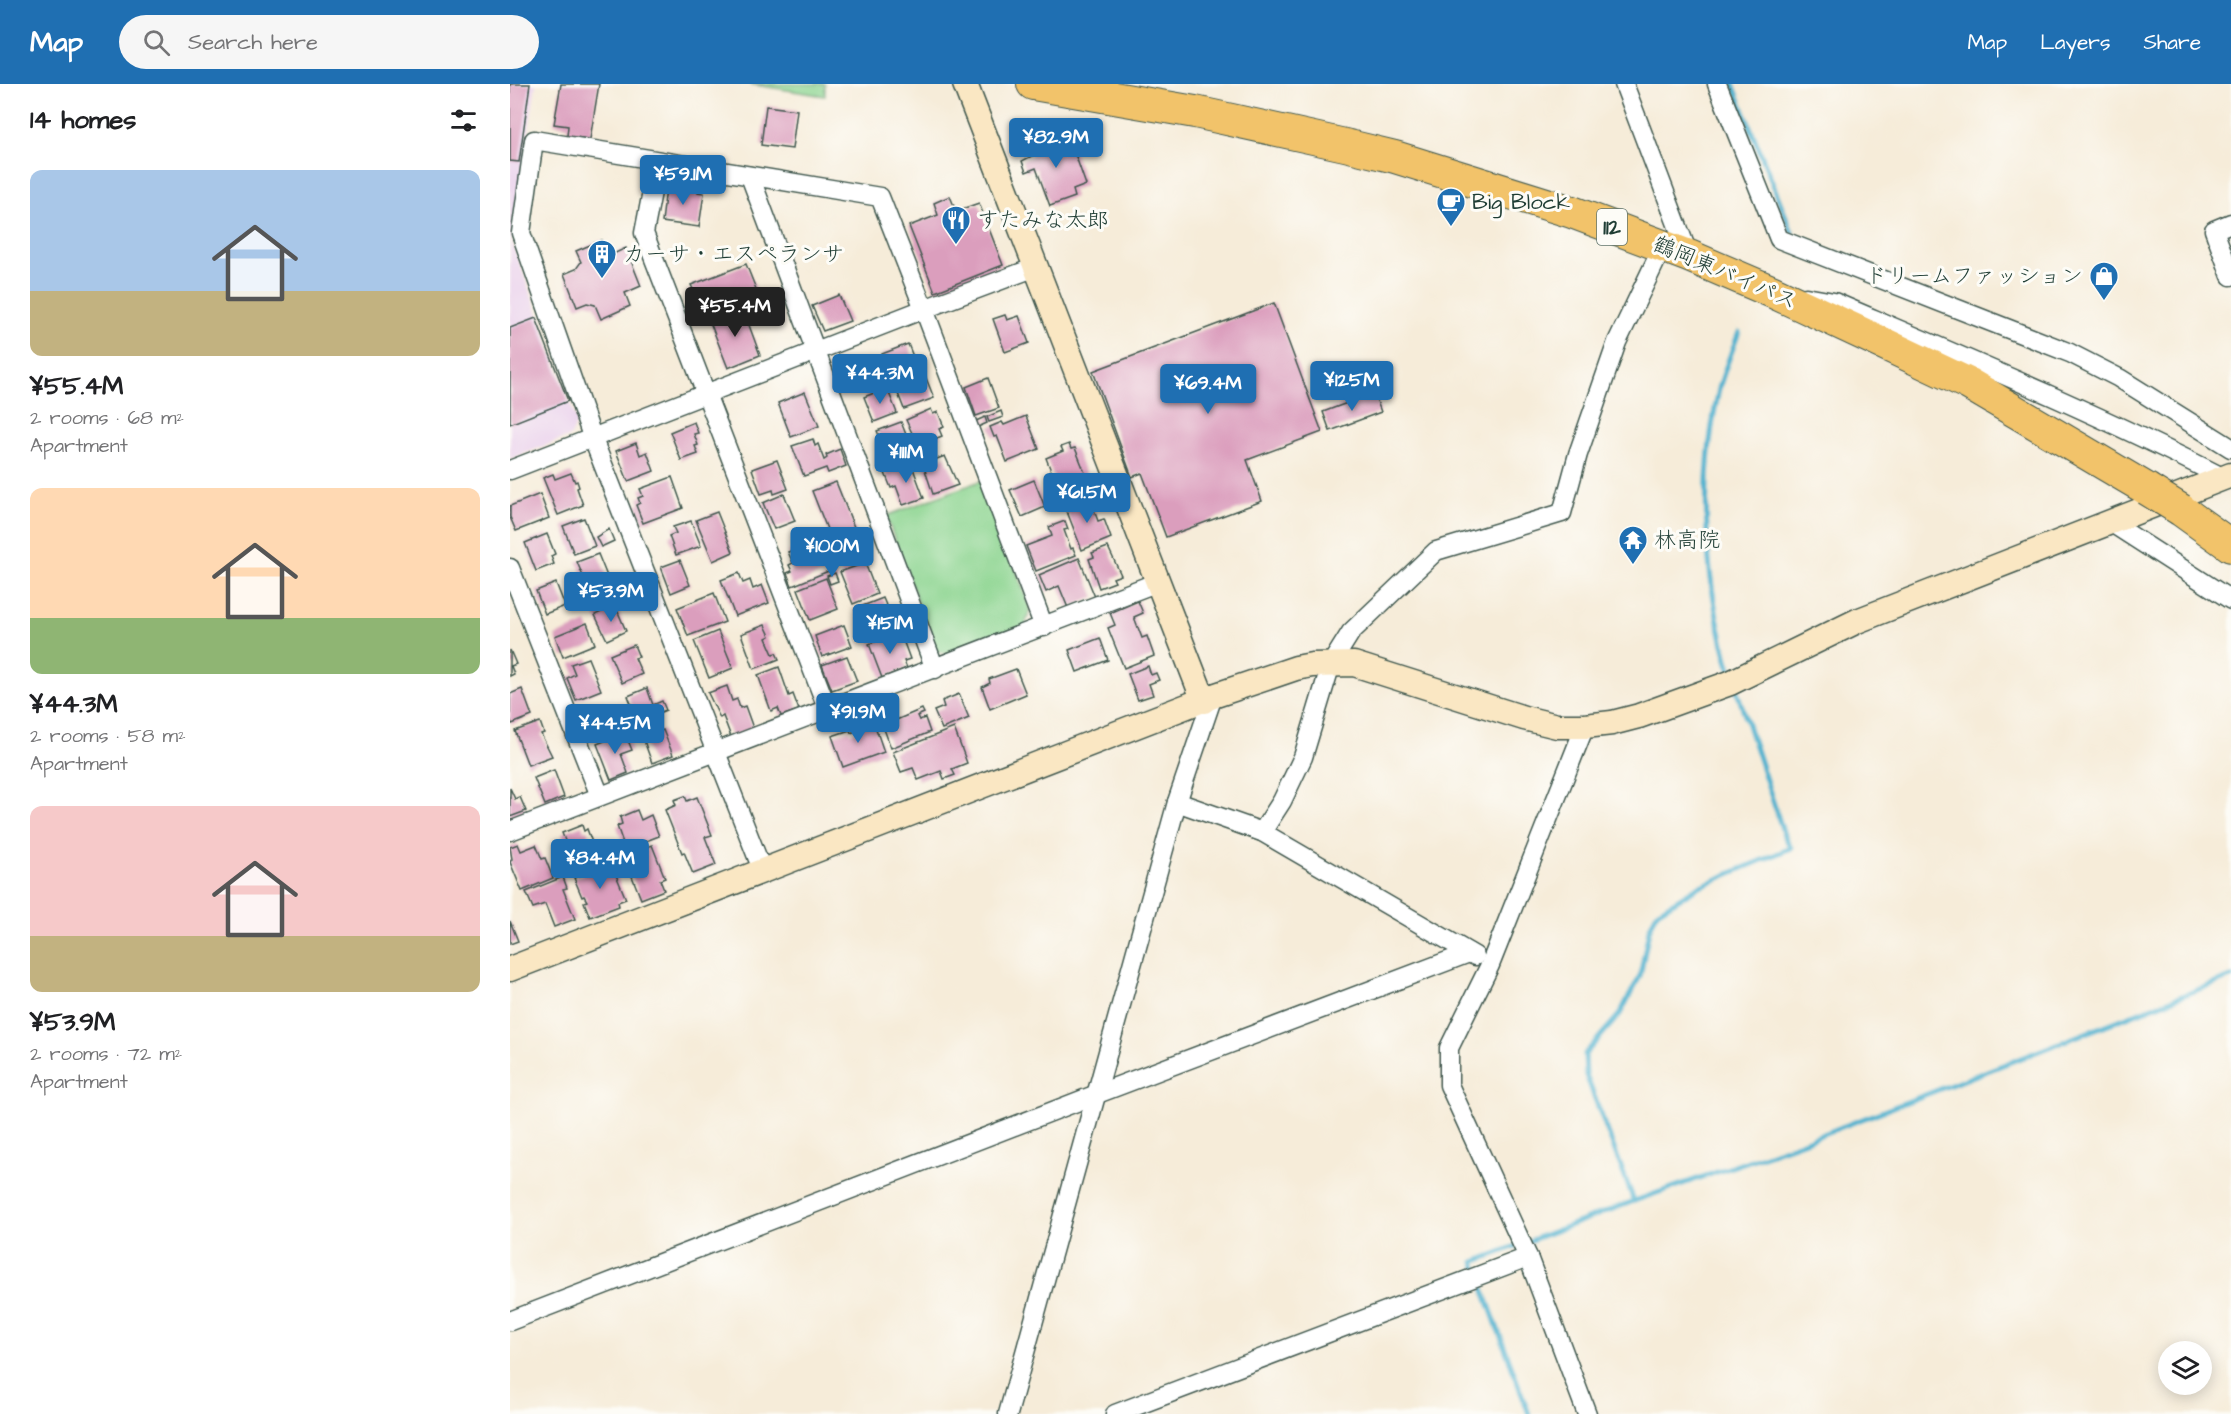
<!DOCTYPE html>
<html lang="en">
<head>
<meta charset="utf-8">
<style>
  :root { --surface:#fff; --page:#f6f6f6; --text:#202124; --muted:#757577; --accent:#1f6fb2 }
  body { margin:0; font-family:"Architects Daughter","Klee One",sans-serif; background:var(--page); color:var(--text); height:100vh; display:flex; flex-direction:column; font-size:22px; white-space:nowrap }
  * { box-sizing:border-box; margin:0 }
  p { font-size:20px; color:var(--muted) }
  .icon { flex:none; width:33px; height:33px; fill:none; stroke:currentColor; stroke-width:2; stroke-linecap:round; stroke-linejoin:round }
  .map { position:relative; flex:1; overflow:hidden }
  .side { display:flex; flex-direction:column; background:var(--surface); width:510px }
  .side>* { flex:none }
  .buttons { position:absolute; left:1648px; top:1257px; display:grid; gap:12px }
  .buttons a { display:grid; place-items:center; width:54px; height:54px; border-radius:50%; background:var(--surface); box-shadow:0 3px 15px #0003; font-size:30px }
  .price { position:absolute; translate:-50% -51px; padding:0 14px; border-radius:6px; background:var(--accent); color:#fff; font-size:20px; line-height:39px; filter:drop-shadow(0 2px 3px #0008) }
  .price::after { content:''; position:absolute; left:50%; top:36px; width:18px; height:14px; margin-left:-9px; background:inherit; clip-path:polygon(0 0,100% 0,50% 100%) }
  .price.selected { background:#222; color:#fff }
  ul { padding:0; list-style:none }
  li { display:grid; align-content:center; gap:12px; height:318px; padding:0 30px }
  li span { display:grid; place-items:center; height:186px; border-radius:12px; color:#555 }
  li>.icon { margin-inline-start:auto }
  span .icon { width:108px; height:108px; fill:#fffc; stroke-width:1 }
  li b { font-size:26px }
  h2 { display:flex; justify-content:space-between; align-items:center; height:72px; padding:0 30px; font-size:26px }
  header { display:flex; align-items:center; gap:36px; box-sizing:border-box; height:84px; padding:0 30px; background:var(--accent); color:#fff }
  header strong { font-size:28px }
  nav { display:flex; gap:33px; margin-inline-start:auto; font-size:21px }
  .search { width:420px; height:54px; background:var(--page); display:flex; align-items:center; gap:15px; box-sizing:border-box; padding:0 21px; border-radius:33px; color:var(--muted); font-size:22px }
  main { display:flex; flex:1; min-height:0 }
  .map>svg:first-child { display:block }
</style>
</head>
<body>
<header>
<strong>Map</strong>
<div class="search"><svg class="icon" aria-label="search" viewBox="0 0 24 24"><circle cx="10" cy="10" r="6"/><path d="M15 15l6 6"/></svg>Search here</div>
<nav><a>Map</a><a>Layers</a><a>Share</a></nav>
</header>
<main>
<section class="side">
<h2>14 homes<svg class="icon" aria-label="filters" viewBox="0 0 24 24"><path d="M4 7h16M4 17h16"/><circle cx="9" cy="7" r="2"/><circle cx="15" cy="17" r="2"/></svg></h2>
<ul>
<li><span style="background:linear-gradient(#a9c7e8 65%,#c2b280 0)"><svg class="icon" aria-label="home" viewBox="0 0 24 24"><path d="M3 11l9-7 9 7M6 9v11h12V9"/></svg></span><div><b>¥55.4M</b><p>2 rooms · 68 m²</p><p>Apartment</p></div></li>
<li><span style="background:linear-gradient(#ffd9b3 70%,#8fb573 0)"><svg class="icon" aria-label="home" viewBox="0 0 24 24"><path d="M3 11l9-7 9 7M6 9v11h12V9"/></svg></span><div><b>¥44.3M</b><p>2 rooms · 58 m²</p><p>Apartment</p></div></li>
<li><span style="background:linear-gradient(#f6c9c9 70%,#c2b280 0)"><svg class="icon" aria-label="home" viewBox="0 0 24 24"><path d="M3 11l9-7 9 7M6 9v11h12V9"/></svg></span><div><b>¥53.9M</b><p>2 rooms · 72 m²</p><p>Apartment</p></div></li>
</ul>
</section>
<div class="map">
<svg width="1721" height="1330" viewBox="0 0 1721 1330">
  <rect width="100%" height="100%" fill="#fdfcf7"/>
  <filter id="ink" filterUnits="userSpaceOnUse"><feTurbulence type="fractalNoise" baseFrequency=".0167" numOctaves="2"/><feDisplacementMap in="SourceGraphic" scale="12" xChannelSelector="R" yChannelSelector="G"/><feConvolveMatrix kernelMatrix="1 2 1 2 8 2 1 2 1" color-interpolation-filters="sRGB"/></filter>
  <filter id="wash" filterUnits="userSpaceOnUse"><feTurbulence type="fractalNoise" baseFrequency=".008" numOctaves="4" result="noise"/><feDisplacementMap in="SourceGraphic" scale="24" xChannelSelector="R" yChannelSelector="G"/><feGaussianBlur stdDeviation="1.35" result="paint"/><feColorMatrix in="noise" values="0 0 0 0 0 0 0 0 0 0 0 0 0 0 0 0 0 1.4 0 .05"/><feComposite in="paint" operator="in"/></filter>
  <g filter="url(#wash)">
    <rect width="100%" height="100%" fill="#f6ecd9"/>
    <!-- built -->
    <polygon fill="#ead1ec" points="0,0 26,0 2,158 67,338 61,352 0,375"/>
    <!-- green -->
    <g fill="#8bd48f" stroke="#558862" stroke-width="1.5">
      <polygon points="239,0 315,0 315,12"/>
      <polygon points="473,396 520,524 515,543 441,571 426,567 376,432"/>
    </g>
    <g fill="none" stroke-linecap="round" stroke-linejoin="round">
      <!-- stream -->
      <g stroke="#51b2cf" stroke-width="5">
        <polyline points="1223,0 1282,148"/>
        <path d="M1222,592c-28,-88 -34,-196 -13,-287 5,-19 13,-38 20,-57"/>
        <polyline points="1124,1117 1076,991 1075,970 1110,930 1130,892 1139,846 1147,828 1188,803 1281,764 1274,751 1226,604"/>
        <polyline points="967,1187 964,1178 1124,1117 1290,1059 1721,893"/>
        <polyline points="970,1196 1019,1330"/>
      </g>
    </g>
    <g id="blocks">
      <!-- building -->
      <g fill="#db9ebd">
        <polygon points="0,0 20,0 9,78 0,77"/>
        <polygon points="51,0 89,0 80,55 57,52 58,42 44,40"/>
        <polygon points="256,22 287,26 282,65 251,61"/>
        <polygon points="558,50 576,101 563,106 565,113 540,122 526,84 516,88 512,77 522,72 519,64"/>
        <polygon points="174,101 188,103 188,108 194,109 189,143 152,138 156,104 173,106"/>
        <polygon points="440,112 446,127 469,119 493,181 425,208 399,142 428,131 424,119"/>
        <polygon points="92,156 99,172 116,164 131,202 115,209 120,222 91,235 85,221 77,219 67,223 54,190 66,185 71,178 66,167"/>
        <polygon points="236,180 248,210 187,233 177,207 183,205 181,201"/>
        <polygon points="329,211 340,237 313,247 302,222"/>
        <polygon points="764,219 812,348 737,376 752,417 656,453 632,389 622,393 583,287"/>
        <polygon points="233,225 250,271 218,284 200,238"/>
        <polygon points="495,231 497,236 509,232 519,259 495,268 483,235"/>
        <polygon points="26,234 58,317 0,340 0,244"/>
        <polygon points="398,260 408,285 412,284 424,314 394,325 387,307 395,303 390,291 381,294 372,270"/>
        <polygon points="478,294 489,324 466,332 456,303"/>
        <polygon points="377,304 387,329 364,338 354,313"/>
        <polygon points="295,308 309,342 281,353 268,319"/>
        <polygon points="864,309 871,328 820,347 813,328"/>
        <polygon points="421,325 423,330 428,328 434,343 429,345 432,352 408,362 396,336"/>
        <polygon points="491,327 493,333 479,338 477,333"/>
        <polygon points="516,332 529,365 497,378 487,352 484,353 480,343 492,338 494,341"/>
        <polygon points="475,333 477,339 468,343 466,337"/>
        <polygon points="184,338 188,349 184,350 188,361 185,362 188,370 171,376 160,348"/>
        <polygon points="391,338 401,363 378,373 367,347"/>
        <polygon points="303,355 305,362 308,360 314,376 317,374 316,371 330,365 336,382 318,389 316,384 294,392 282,362"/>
        <polygon points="126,359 130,371 137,368 144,387 118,397 106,367"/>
        <polygon points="559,360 561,365 565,364 582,406 553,417 536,374 553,367 551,363"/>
        <polygon points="435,372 448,401 423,410 413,380"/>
        <polygon points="267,376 278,405 264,410 263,406 251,410 242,385"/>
        <polygon points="401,379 414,414 393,421 386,402 381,404 375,389"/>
        <polygon points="61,389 65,398 67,397 69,403 67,404 73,421 48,431 33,394 43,390 45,395"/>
        <polygon points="162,393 173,424 133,439 126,421 130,419 128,414 133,412 130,405"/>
        <polygon points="524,396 535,423 512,433 500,406"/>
        <polygon points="326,398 352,463 328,473 302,407"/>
        <polygon points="30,410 39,434 6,447 0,433 0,422"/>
        <polygon points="274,410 285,437 264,445 253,419"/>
        <polygon points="572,413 578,429 584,426 588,437 594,435 601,454 572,466 554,420"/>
        <polygon points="207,428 223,468 203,477 186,436"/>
        <polygon points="74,434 85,462 64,470 53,442"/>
        <polygon points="181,437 191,462 166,471 159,452 166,449 163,443"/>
        <polygon points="555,437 558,445 554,446 561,465 563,464 566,471 526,487 516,462 542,452 539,443"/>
        <polygon points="99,445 104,457 91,463 86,453"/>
        <polygon points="37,450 45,470 41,472 44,480 26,487 15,459"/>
        <polygon points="310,456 321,486 282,502 277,489 282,487 279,481 283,479 278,468"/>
        <polygon points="598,463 611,491 603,494 605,498 589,504 579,475 584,473 582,469"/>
        <polygon points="88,470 103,507 83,516 67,478"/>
        <polygon points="569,474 585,513 558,524 549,502 536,508 529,491"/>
        <polygon points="170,476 180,501 161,509 151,483"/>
        <polygon points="355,479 367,510 343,520 330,488"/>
        <polygon points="229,489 233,499 240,496 243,505 252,501 259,519 225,532 211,496"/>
        <polygon points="325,489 328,497 320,500 317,492"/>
        <polygon points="316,494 328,525 300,536 288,505"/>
        <polygon points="46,499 55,522 35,530 26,507"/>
        <polygon points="204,509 215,538 178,552 167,524"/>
        <polygon points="373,514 386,545 357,557 345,525"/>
        <polygon points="628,517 633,529 624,533 632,554 637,552 644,572 614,584 598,544 605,541 600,529"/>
        <polygon points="105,521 116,547 97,556 85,531"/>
        <polygon points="77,539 85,560 53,573 45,552"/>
        <polygon points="255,541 260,552 256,554 263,570 266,569 269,575 244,585 231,550"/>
        <polygon points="334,541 342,562 312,573 305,552"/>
        <polygon points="208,547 223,584 199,594 184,557"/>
        <polygon points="390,548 400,575 394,577 397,584 372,594 359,560"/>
        <polygon points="590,554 598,576 567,588 559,566"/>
        <polygon points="124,561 129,573 125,574 132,590 112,599 100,571"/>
        <polygon points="0,566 6,580 1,582 4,590 0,592"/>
        <polygon points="337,572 347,597 322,606 312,581"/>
        <polygon points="78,574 91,606 66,616 57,594 65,590 61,580"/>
        <polygon points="638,582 641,591 646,589 649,596 639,600 643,611 628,616 618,590"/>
        <polygon points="269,583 279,612 283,610 289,626 271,632 268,624 261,627 248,591"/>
        <polygon points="506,585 516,610 480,625 472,603 480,599 479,595"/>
        <polygon points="217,602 222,617 227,615 230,624 235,622 243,644 221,653 213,632 210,634 198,609"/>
        <polygon points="137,604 143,621 152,617 156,626 128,637 118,612"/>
        <polygon points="12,605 22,632 2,640 0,635 0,610"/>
        <polygon points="449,610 459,634 432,645 424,627 434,623 432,617"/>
        <polygon points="107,623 115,643 83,656 75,636"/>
        <polygon points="412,625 414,629 407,632 409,636 415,634 420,648 381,664 374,645 385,640 384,637"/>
        <polygon points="363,636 374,668 333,683 322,652 340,646 341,649 348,646 346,642"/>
        <polygon points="30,638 34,649 31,650 42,672 18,681 5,647"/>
        <polygon points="444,644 457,679 442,685 445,691 434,695 431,687 408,696 403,684 391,688 383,668"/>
        <polygon points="153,646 163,671 142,679 133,654"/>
        <polygon points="115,649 122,666 111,670 118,689 101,696 87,660"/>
        <polygon points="44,686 54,713 35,721 24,694"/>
        <polygon points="0,704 5,715 10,713 16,727 0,733"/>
        <polygon points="175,712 177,717 187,713 202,751 195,753 206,781 183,790 174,768 172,769 155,726 166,721 164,716"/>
        <polygon points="127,726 131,736 141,731 149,752 115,765 107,742 112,740 110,733"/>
        <polygon points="72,741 74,747 77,745 83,761 87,760 92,775 66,785 52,749"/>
        <polygon points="8,760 11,767 26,761 32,775 35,774 43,794 12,807 0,778 2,775 0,763"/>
        <polygon points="142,761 155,794 150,796 154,806 131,815 114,772"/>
        <polygon points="101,779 116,815 108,818 109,822 80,833 74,818 77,817 74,812 72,813 64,794"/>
        <polygon points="53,793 57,804 53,805 65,835 44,843 35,820 23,824 16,808"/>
        <polygon points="0,837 8,857 0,860"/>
      </g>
    </g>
  </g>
  <g filter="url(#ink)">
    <use href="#blocks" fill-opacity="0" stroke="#3f574d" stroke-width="1.5"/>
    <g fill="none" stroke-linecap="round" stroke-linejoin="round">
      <!-- street casing -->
      <g stroke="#3f574d" stroke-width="21">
        <g id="street">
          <polyline points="1114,0 1179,172"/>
          <polyline points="1207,0 1269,155 1560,269 1609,294 1721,364"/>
          <polyline points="148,77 134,149 318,626"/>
          <polyline points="240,92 425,585"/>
          <polyline points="1721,139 1704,146 1721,192"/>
          <path d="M1296,213l28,5c131,56 263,111 390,176"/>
          <polyline points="0,386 414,225 526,183"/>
          <polyline points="1600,438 1721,516"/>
          <polyline points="0,484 90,712"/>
          <polyline points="1075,642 980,881 939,964 939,1001 1018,1173 1077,1330"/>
          <polyline points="667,718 752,748 965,872"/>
          <polyline points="0,747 648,498"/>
          <polyline points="752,748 772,717 793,673 821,580 841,548 926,467 1052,429 1068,370 1107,258 1153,162"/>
          <polyline points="253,788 83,355 11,149 24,56 370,113 414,225 534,543"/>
          <polyline points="0,1237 587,1010 959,869"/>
          <polyline points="498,1330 667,718 703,612"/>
          <polyline points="605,1330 1018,1173"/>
        </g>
      </g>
      <!-- secondary casing -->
      <g stroke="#3f574d" stroke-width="27">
        <g id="secondary">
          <polyline points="455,0 694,617"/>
          <polyline points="0,885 703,612 786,584 802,581 844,580 1014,634 1047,642 1075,642 1102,639 1129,632 1220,599 1347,537 1721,391"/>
        </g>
      </g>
      <!-- highway casing -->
      <g stroke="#3f574d" stroke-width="34">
        <g id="highway">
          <polyline points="523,0 685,28 835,61 885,73 1062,128 1179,172 1263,208 1364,255 1459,300 1637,405"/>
          <polyline points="1671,426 1721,462"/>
        </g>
      </g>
      <!-- street -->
      <use href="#street" stroke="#fff" stroke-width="18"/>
      <!-- secondary -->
      <use href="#secondary" stroke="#fae7c3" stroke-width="24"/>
      <!-- highway -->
      <use href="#highway" stroke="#f2c36a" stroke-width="32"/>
      <!-- highway-bridge casing -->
      <g stroke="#3f574d" stroke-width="34" stroke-linecap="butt">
        <polyline id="highway-bridge" points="1637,405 1671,426"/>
      </g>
      <!-- highway-bridge -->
      <use href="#highway-bridge" stroke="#f2c36a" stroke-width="32"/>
    </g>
  </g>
  <!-- icons -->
  <defs>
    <g id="cafe-pin" transform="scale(1.5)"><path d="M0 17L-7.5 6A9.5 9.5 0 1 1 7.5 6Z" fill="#1f6fb2" stroke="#fdfcf7"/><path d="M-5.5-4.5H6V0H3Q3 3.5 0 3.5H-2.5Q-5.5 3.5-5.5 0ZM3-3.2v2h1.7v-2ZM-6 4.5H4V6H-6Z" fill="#fff"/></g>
    <g id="restaurant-pin" transform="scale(1.5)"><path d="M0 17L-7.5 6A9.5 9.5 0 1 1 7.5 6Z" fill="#1f6fb2" stroke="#fdfcf7"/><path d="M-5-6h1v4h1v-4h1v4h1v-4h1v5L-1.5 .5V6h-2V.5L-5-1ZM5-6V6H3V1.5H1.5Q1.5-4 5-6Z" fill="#fff"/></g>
    <g id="building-pin" transform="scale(1.5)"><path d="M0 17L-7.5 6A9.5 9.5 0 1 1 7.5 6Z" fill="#1f6fb2" stroke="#fdfcf7"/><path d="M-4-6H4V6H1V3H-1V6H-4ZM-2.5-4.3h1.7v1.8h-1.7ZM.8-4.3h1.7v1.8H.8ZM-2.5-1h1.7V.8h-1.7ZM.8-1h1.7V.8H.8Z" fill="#fff"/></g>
    <g id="shop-pin" transform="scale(1.5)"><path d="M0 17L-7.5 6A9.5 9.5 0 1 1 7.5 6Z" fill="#1f6fb2" stroke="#fdfcf7"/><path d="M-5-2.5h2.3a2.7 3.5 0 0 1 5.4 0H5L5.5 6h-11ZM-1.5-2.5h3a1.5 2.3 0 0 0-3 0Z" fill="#fff"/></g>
    <g id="temple-pin" transform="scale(1.5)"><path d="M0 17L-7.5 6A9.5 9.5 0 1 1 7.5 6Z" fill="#1f6fb2" stroke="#fdfcf7"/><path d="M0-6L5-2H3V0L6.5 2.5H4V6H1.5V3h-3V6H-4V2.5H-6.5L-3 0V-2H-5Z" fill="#fff"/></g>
  </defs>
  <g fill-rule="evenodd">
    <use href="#cafe-pin" x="941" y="118"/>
    <use href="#restaurant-pin" x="446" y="136"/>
    <use href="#building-pin" x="92" y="170"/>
    <use href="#shop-pin" x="1594" y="192"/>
    <use href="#temple-pin" x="1123" y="456"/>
  </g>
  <g text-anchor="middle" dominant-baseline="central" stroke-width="6" stroke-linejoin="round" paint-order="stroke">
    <!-- shield labels -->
    <rect fill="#fdfcf7" stroke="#62766e" stroke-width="1.5" x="1087" y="125" width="30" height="36" rx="4.5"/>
    <g font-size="21" font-weight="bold" fill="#1f3d34">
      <text x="1102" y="143">112</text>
    </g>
    <!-- poi labels -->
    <g font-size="22" fill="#1f3d34" stroke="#fdfcf7" text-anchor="start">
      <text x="962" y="118">Big Block</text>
      <text x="467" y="136">すたみな太郎</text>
      <text x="113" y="170">カーサ・エスペランサ</text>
      <text x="1573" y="192" text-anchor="end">ドリームファッション</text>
      <text x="1144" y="456">林高院</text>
    </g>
    <!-- street labels -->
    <g font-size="22" fill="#1f3d34" stroke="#fdfcf7">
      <text transform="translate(1215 189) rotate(23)">鶴岡東バイパス</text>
    </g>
  </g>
</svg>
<div class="buttons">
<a><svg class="icon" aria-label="layers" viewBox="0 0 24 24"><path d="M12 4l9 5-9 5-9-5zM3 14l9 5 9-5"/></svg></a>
</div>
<b class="price" style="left:546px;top:85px">¥82.9M</b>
<b class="price" style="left:173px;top:122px">¥59.1M</b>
<b class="price selected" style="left:225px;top:254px">¥55.4M</b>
<b class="price" style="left:370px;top:321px">¥44.3M</b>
<b class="price" style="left:842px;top:328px">¥125M</b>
<b class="price" style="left:698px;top:331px">¥69.4M</b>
<b class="price" style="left:396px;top:400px">¥111M</b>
<b class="price" style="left:577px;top:440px">¥61.5M</b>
<b class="price" style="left:322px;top:494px">¥100M</b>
<b class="price" style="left:101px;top:539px">¥53.9M</b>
<b class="price" style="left:380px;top:571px">¥151M</b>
<b class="price" style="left:348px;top:660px">¥91.9M</b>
<b class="price" style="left:105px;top:671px">¥44.5M</b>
<b class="price" style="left:90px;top:806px">¥84.4M</b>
</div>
</main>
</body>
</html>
